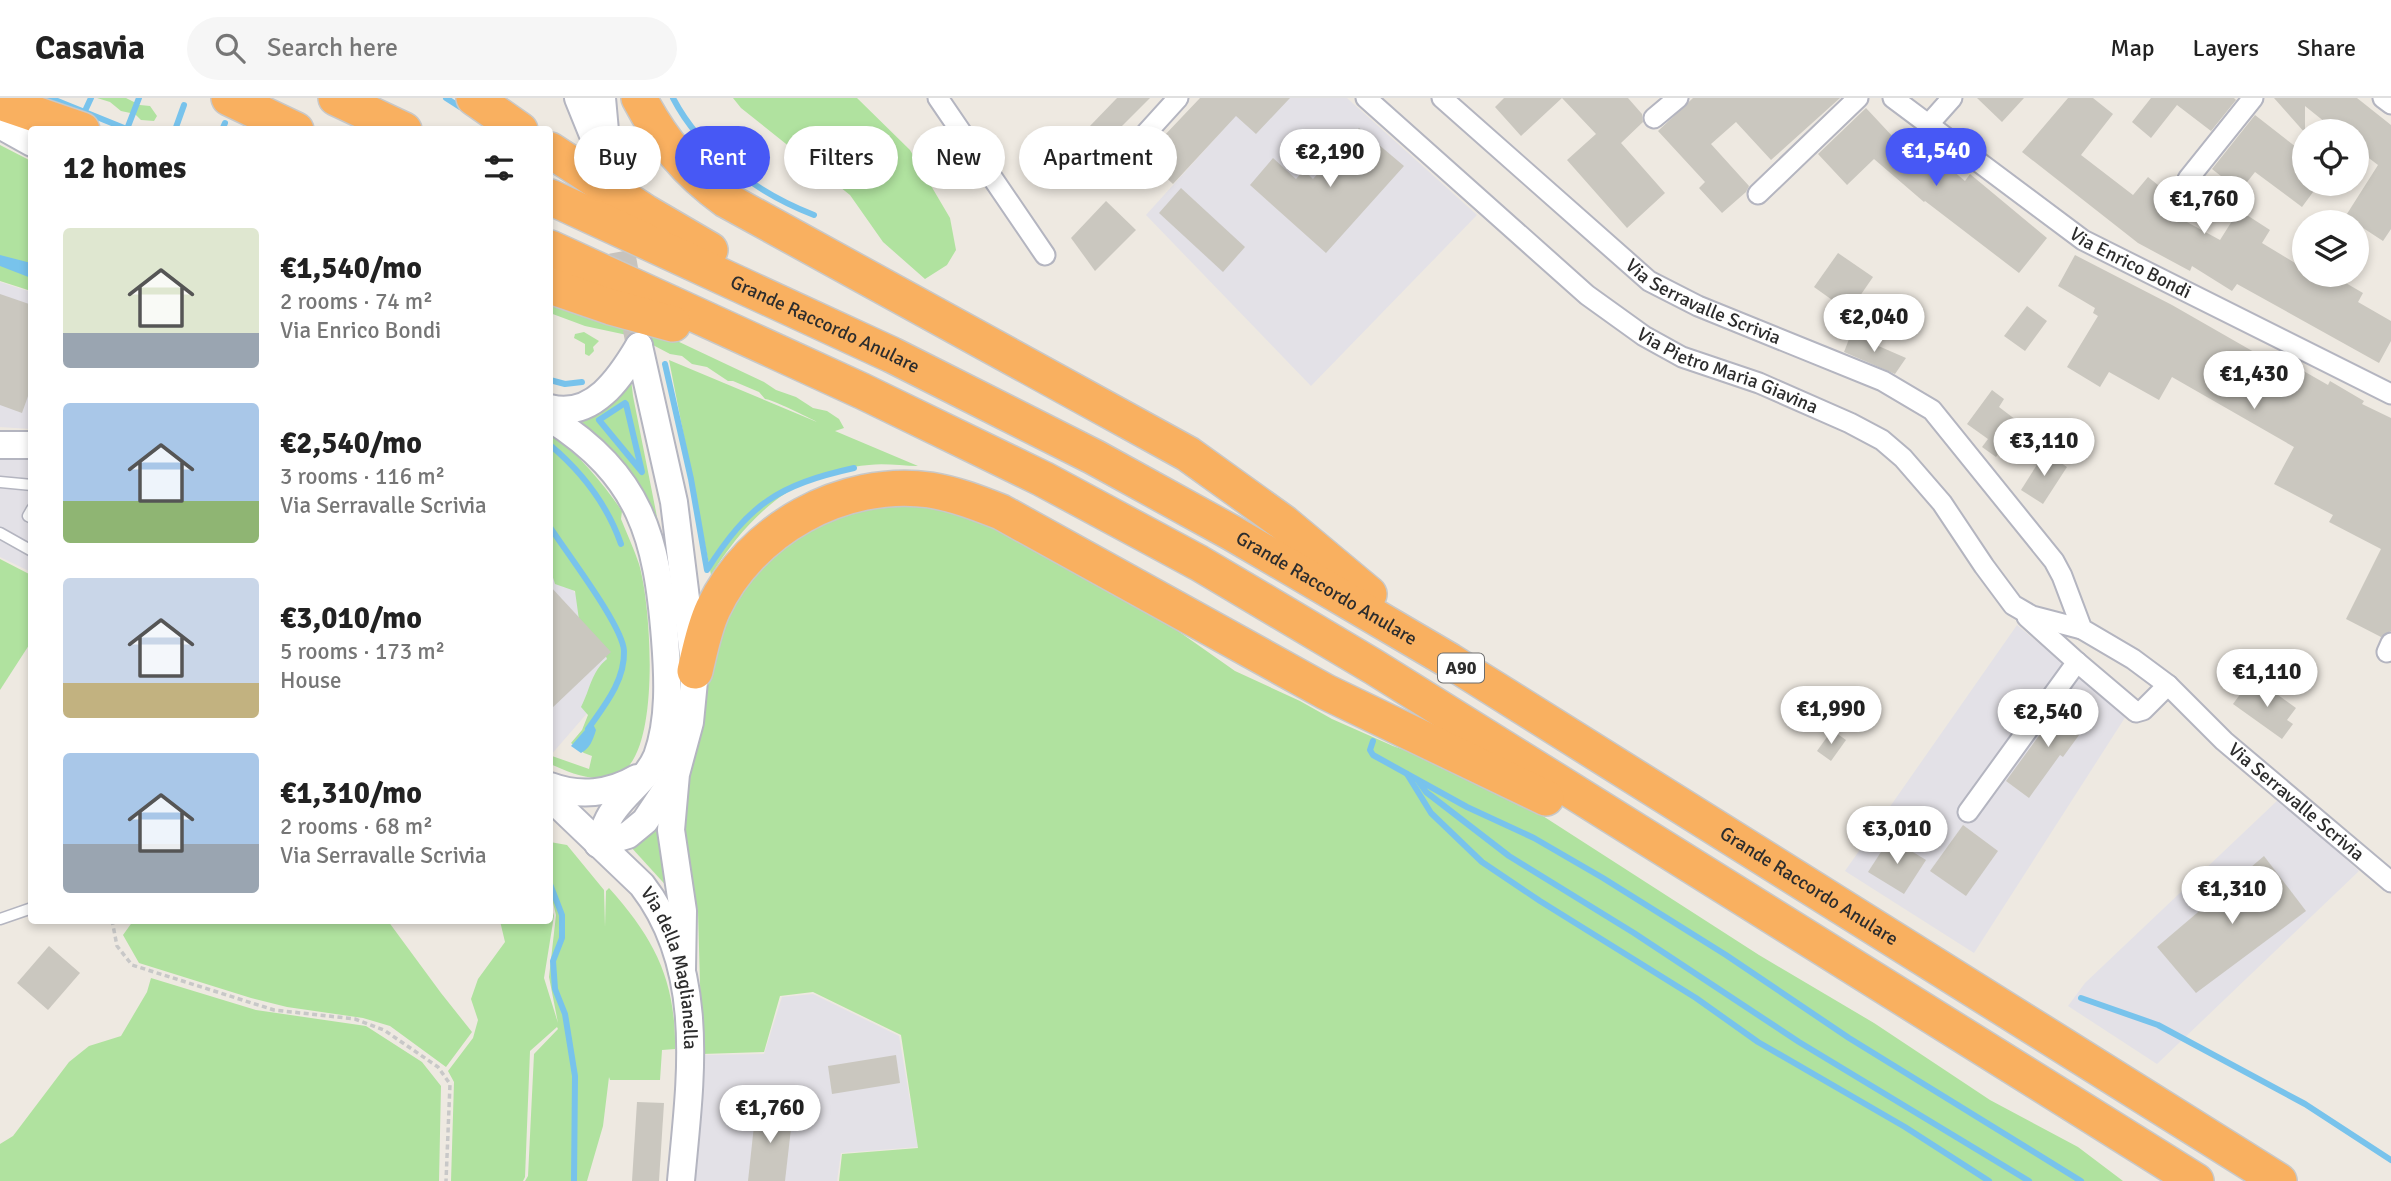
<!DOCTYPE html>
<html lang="en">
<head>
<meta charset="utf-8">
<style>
  :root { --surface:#fff; --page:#f6f6f6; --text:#222; --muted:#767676; --line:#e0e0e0; --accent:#4758f5 }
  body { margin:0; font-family:Signika,sans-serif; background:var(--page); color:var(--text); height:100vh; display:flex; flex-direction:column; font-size:26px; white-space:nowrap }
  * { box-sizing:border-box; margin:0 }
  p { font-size:23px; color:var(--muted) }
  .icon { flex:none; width:38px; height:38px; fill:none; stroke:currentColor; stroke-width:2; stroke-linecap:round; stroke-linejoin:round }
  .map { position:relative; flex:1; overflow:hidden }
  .details { position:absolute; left:28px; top:28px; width:525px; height:798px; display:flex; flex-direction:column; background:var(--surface); border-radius:7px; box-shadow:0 4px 10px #0003 }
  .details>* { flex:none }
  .hud { position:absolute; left:574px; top:28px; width:665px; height:63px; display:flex; gap:14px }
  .buttons { position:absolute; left:2292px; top:21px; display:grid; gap:14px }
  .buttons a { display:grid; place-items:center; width:77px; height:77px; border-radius:50%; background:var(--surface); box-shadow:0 4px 10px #0003; font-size:35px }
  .price { position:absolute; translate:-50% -60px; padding:0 16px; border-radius:24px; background:#fff; color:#222; font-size:23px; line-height:46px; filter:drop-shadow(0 2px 4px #0008) }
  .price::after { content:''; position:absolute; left:50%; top:42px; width:21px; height:16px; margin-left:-10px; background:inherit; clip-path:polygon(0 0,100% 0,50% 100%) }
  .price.selected { background:var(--accent); color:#fff }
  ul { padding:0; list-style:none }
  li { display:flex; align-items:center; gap:21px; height:175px; padding:0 35px }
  li span { display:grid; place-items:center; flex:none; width:196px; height:140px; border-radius:7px; color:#555 }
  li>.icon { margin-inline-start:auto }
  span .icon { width:84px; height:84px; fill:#fffc; stroke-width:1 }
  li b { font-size:30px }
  h2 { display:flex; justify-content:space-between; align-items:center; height:84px; padding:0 35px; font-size:30px }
  .tag { padding:0 24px; border-radius:32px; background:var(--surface); box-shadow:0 4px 10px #0003; font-size:24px; line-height:63px }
  .tag.selected { background:var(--accent); color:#fff }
  header { display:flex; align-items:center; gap:42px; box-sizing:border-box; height:98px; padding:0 35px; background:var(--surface); border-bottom:2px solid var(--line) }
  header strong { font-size:33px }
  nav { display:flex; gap:38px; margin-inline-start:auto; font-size:24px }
  .search { width:490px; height:63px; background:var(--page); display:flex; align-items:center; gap:18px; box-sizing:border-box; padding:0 24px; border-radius:38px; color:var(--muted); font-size:26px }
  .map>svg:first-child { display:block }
</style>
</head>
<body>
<header>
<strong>Casavia</strong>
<div class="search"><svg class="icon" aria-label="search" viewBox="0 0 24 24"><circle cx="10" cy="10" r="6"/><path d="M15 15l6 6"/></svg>Search here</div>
<nav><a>Map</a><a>Layers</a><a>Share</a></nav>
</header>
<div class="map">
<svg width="2391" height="1083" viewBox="0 0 2391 1083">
  <rect width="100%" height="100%" fill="#eee9e1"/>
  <!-- industrial -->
  <g fill="#e3e1e7">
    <polygon points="1204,0 1347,0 1477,117 1311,288 1146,117 1229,25"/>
    <polygon points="0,184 31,194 31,331 0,329"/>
    <polygon points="31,359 31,474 0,459 0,361"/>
    <polygon points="550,464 611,540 615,563 595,606 550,658"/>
    <polygon points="2017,527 2126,618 1974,855 1845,773"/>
    <polygon points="2280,700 2359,773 2157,966 2068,908 2085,885"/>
    <polygon points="813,896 899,938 918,1049 841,1055 837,1083 689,1083 702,957 764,956 782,899"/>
  </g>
  <!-- green -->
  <g fill="#b0e29f">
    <polygon points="97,0 126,0 140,7 150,8 157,18 154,23 141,22 135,16 121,13 110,4"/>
    <polygon points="733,0 857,0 910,52 950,120 956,152 947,167 925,181 883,144 850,97 741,10"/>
    <polygon points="0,47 31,63 31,193 0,183"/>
    <path d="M550,201l125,41 89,42 12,8 20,7 17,11 14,3 12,8 5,9 -9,3 83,35c-16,0 -33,-3 -49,-1 -74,6 -120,50 -158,110l-42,-215 148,62c-7,-4 -46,-23 -52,-23l-6,-7 -26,-11h-5l-21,-14 -15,-3 -10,-8 -12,-2 -38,-20 -5,1 -42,-9 -35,-13z"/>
    <polygon points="584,234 599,243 593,249 594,253 589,258 585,256 585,246 574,240 575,236"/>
    <path d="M631,281l2,17 25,126c-19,-42 -44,-74 -80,-103z"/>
    <path d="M550,336c30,21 51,47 72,77l-1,8c6,15 13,30 18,45 12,40 22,183 -17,208 -23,14 -51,1 -72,-8l2,-8 37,13 3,-13 -8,-3 -13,-10 11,-13 6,-15 -7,-8c9,-17 10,-35 26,-48l-2,-5 -25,-27 -5,-36 -20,-7 -5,-16z"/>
    <polygon points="900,400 964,414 1141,507 1235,573 1300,603 1332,621 1393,648 1445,666 1532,711 1759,857 1874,925 1990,1002 2078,1049 2123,1083 839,1083 842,1056 918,1050 901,937 813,894 780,898 764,954 702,956 698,814 679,727 699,637 704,579 739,484 832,413"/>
    <polygon points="0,461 31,477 31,544 0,592"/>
    <polygon points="660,715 671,793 630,748"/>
    <path d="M550,744l17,3 37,45 1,37 1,-36 3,-3c45,50 67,92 66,161l-13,1 -2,30h-50l-1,-3 -6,49 -16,55h-62l3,-5 6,-122 24,-25 -1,-2 -27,24 -5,126 -2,4h-72l3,-99 -6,-11 25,-33 5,-18 -7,-21 7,-20 27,-37 -5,-21 50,-1v-18l4,14 -10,62 14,45 -9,-46 7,-62 -6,-24z"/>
    <polygon points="133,823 388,823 441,895 472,934 446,969 390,928 363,920 287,909 251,900 139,865 123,837"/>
    <polygon points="151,880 256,912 366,928 422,964 441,988 439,1083 0,1083 0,1046 13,1038 69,964 89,948 121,938 147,894"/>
  </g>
  <!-- water -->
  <g fill="#78c3ec">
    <polygon points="0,157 31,165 31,180 0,168"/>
    <path d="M592,624l4,8c-3,10 -6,18 -15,23l-10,-7z"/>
  </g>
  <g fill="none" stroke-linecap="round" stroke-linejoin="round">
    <!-- stream -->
    <g stroke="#78c3ec" stroke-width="6">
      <polyline points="50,0 129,32"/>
      <polyline points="446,0 460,9"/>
      <path d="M673,0c28,54 84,95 141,117"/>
      <polyline points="84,15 91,0"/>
      <polyline points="127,31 139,0"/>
      <polyline points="175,32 184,7"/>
      <polyline points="222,32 225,25"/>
      <path d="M665,266l26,115 16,91c42,-66 71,-85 147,-102"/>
      <polyline points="550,282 565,286 582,284"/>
      <polyline points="625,305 599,322 642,374 626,306"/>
      <path d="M550,347c32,27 57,59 71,99"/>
      <path d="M550,429c16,25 73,99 74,124 1,30 -20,55 -36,78"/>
      <polyline points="1373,643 1370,652 1373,657 1467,709 1534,740 1603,780 1726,857 1849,940 2081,1083"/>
      <polyline points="1407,676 1431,715 1482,764 1540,803 1696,900 1758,944 1905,1029 1989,1083"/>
      <polyline points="1419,684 1426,694 1509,758 1634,835 1799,944 2029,1083"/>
      <polyline points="550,786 562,817 562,840 553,863 555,891 565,916 575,978 574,1083"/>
      <polyline points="2081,900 2158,927 2305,1006 2391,1062"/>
    </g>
  </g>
  <!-- building -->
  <g fill="#cac7bf">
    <polygon points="1117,0 1150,0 1105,45 1089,29"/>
    <polygon points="1200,0 1290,0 1256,36 1236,18 1173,86 1144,59"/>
    <polygon points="1504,0 1628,0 1642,16 1643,24 1621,45 1665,95 1627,130 1567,62 1596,36 1562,0 1521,38 1495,9"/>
    <polygon points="1693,0 1840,0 1771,62 1736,24 1711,46 1749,88 1746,94 1722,115 1699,90 1705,84 1658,33"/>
    <polygon points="1977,0 2024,0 2002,24"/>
    <polygon points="2068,0 2093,0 2113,16 2081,57 2133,97 2148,79 2173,99 2163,111 2220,142 2239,112 2270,132 2262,145 2305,171 2305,177 2332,177 2363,195 2358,204 2391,223 2391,243 2379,265 2237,186 2232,193 2192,168 2190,173 2138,145 2022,54"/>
    <polygon points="2151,0 2234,0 2236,2 2211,33 2177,7 2151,40 2132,24"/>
    <polygon points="2274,0 2357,0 2391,27 2391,131 2383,143 2357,126 2357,124 2345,119 2378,67 2357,51 2357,33 2336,33 2305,8 2305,35"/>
    <polygon points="1866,10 1908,55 1918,43 1965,83 1970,76 2047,140 2019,175 1925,103 1924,104 1874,61 1847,87 1818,56"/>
    <polygon points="2255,17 2305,56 2305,86 2319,86 2302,109 2255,74 2240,93 2212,71"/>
    <polygon points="1359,30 1404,68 1326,155 1250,87 1273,60 1296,81 1304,72 1313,81"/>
    <polygon points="1181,90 1245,149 1223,174 1159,115"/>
    <polygon points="1106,103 1136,132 1095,173 1071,140"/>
    <polygon points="1838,155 1873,179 1849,214 1814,189"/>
    <polygon points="2075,157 2172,207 2268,262 2272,255 2328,287 2330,283 2364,303 2362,306 2391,320 2391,533 2381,539 2346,521 2381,451 2329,424 2333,417 2274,386 2294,349 2172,279 2159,302 2109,274 2100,289 2067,269 2098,218 2093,215 2095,210 2058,188"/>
    <polygon points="0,196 32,207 32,287 22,315 0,307"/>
    <polygon points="2027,208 2047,223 2025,253 2004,238"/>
    <polygon points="1851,236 1906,260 1895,276 1844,254"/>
    <polygon points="1992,292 2004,301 1999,309 2020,325 1996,359 1982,349 1988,341 1967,326"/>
    <polygon points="2045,354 2067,369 2043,406 2021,392"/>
    <polygon points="550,488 611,554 550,612"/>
    <polygon points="2259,583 2296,610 2287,622 2293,626 2282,641 2233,606 2244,591 2250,595"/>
    <polygon points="2064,603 2090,622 2063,659 2060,657 2029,700 2006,683"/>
    <polygon points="1832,632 1846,642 1831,663 1817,653"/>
    <polygon points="1963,727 1998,753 1966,798 1930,773"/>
    <polygon points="1890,740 1926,762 1904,796 1868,774"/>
    <polygon points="2264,758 2306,813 2196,895 2157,849"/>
    <polygon points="49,848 80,875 48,912 17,885"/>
    <polygon points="896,957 900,985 832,996 828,968"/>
    <polygon points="637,1004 664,1005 659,1083 632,1083"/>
    <polygon points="756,1009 793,1013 785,1083 748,1083"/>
  </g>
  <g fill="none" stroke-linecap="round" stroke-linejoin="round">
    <!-- secondary-tunnel -->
    <polyline stroke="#c7c3bd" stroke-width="26" stroke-dasharray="26 13" stroke-linecap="butt" points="615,115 639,248"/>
    <!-- lane casing -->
    <g stroke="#b4b5c0" stroke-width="13">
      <g id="lane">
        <polyline points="0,384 32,387"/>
        <polyline points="32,411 28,418 32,420"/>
        <polyline points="0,435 32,453"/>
        <polyline points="0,821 32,810"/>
      </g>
    </g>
    <!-- street casing -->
    <g stroke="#b4b5c0" stroke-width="23">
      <g id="street">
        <polyline points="938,0 1045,157"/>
        <path id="s1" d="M1366,0l221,197 57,41 38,21 77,26 91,40 32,17 21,18 39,45 42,63 29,39 19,11 50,13"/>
        <path id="s2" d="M1442,0l207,183 49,25 185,75 49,29 122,151 8,15 20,53 51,30 35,26 56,56 167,141"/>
        <path id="s3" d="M1893,0l190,142 308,154"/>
        <polyline points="2383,0 2391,6"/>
        <polyline points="1654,20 1678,0"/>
        <polyline points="1927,28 1952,0"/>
        <polyline points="1120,64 1178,0"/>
        <polyline points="2188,81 2253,0"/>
        <polyline points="1758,96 1858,0"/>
        <polyline points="2027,519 2077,564 2136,614 2143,612 2168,587"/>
        <polyline points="2387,554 2391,545"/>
        <polyline points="1968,714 2077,564"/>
      </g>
    </g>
    <!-- secondary casing -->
    <g stroke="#b4b5c0" stroke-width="30">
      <g id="secondary">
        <polyline points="578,0 608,74"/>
        <polyline points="602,0 606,44"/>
        <polyline points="0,27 32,45"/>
        <polyline points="639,248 674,404 695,573 690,624 676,676 671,732 683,813 682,872"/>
        <path d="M550,310c43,11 70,-30 89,-62"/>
        <path d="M550,320c91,58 107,119 115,221 3,38 5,81 -8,117 -9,22 -30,35 -43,54 -8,10 -11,23 -16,34"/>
        <polyline points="0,347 32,347"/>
        <path d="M550,688c29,11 60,8 87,-8"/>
        <path id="s4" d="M550,699l92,88c66,85 48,197 39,296"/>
        <polyline points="598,746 628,737 645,723 675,678"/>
      </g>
    </g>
    <!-- highway casing -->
    <g stroke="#c8c8c8" stroke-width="38">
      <g id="highway">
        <polyline points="229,0 296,32"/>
        <polyline points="336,0 404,32"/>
        <polyline points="474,0 520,32"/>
        <path d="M639,0c22,42 48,74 87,102l462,254 96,69 85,71"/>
        <polyline points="0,4 82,32"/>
        <polyline points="550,52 645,114 710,152"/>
        <path id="s5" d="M550,99l342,158 202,102 138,76 218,128 829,520"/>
        <polyline points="550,150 862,293 1043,381 1199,465 1374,569 2196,1083"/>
        <polyline points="550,188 611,209 673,226"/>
        <path d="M695,573c5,-21 9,-43 18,-62 37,-79 129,-131 217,-119 25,4 48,13 71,22l325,180 220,106"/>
      </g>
    </g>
    <!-- path -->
    <polyline stroke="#c8c8c8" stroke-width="3.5" stroke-dasharray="5 3.5" stroke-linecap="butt" points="112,822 117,848 132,867 274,912 355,921 384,932 438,969 450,986 446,1083"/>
    <!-- lane -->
    <use href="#lane" stroke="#fff" stroke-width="10"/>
    <!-- street -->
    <use href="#street" stroke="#fff" stroke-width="19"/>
    <!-- secondary -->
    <use href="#secondary" stroke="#fff" stroke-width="26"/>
    <!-- highway -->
    <use href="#highway" stroke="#f9b060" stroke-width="35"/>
  </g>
  <g text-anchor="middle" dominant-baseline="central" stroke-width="5" stroke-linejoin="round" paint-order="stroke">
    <!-- shield labels -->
    <rect fill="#fff" stroke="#6c6c6c" stroke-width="2" x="1438" y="555.5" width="46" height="29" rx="5"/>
    <g font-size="18" font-weight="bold" fill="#2d2d2d">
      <text x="1461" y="570">A90</text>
    </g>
    <!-- street labels -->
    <g font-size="19" fill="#2d2d2d" stroke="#fff">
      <text stroke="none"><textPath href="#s3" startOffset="290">Via Enrico Bondi</textPath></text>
      <text stroke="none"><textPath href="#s2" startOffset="334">Via Serravalle Scrivia</textPath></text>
      <text stroke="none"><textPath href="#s5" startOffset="303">Grande Raccordo Anulare</textPath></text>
      <text stroke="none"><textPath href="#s1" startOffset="457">Via Pietro Maria Giavina</textPath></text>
      <text stroke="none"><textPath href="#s5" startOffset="870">Grande Raccordo Anulare</textPath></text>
      <text stroke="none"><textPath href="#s2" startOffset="1132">Via Serravalle Scrivia</textPath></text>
      <text stroke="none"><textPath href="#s5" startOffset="1437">Grande Raccordo Anulare</textPath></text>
      <text stroke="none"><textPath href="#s4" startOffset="217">Via della Maglianella</textPath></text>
    </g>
  </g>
</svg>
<div class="buttons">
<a><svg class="icon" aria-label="locate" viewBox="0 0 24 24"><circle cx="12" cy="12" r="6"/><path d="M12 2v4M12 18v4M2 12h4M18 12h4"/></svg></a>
<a><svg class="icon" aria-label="layers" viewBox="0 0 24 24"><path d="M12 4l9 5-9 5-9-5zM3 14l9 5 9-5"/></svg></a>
</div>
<b class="price selected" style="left:1936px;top:90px">€1,540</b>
<b class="price" style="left:1330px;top:91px">€2,190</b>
<b class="price" style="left:2204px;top:138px">€1,760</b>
<b class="price" style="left:1874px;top:256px">€2,040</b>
<b class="price" style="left:2254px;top:313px">€1,430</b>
<b class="price" style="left:2044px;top:380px">€3,110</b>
<b class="price" style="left:2267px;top:611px">€1,110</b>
<b class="price" style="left:1831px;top:648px">€1,990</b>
<b class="price" style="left:2048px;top:651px">€2,540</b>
<b class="price" style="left:1897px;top:768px">€3,010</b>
<b class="price" style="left:2232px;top:828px">€1,310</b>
<b class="price" style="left:770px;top:1047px">€1,760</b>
<div class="hud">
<a class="tag">Buy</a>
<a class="tag selected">Rent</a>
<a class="tag">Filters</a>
<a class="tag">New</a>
<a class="tag">Apartment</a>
</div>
<section class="details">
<h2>12 homes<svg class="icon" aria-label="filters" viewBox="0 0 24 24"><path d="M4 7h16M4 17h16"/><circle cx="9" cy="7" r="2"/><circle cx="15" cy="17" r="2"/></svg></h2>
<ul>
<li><span style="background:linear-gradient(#dfe7d0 75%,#9aa5b1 0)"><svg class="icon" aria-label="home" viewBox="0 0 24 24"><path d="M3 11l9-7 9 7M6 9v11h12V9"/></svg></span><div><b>€1,540/mo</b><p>2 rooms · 74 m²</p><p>Via Enrico Bondi</p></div></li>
<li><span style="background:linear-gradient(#a9c7e8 70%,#8fb573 0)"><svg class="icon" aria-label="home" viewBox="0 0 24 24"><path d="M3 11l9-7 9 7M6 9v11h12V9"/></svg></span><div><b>€2,540/mo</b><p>3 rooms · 116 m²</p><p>Via Serravalle Scrivia</p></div></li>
<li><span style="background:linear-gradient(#c9d6e8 75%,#c2b280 0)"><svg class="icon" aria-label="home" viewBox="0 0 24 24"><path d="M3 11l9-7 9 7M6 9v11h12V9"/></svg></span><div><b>€3,010/mo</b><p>5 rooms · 173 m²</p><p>House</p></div></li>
<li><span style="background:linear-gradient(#a9c7e8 65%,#9aa5b1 0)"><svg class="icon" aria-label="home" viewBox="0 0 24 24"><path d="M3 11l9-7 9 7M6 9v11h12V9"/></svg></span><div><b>€1,310/mo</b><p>2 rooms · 68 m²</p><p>Via Serravalle Scrivia</p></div></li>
</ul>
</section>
</div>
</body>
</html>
